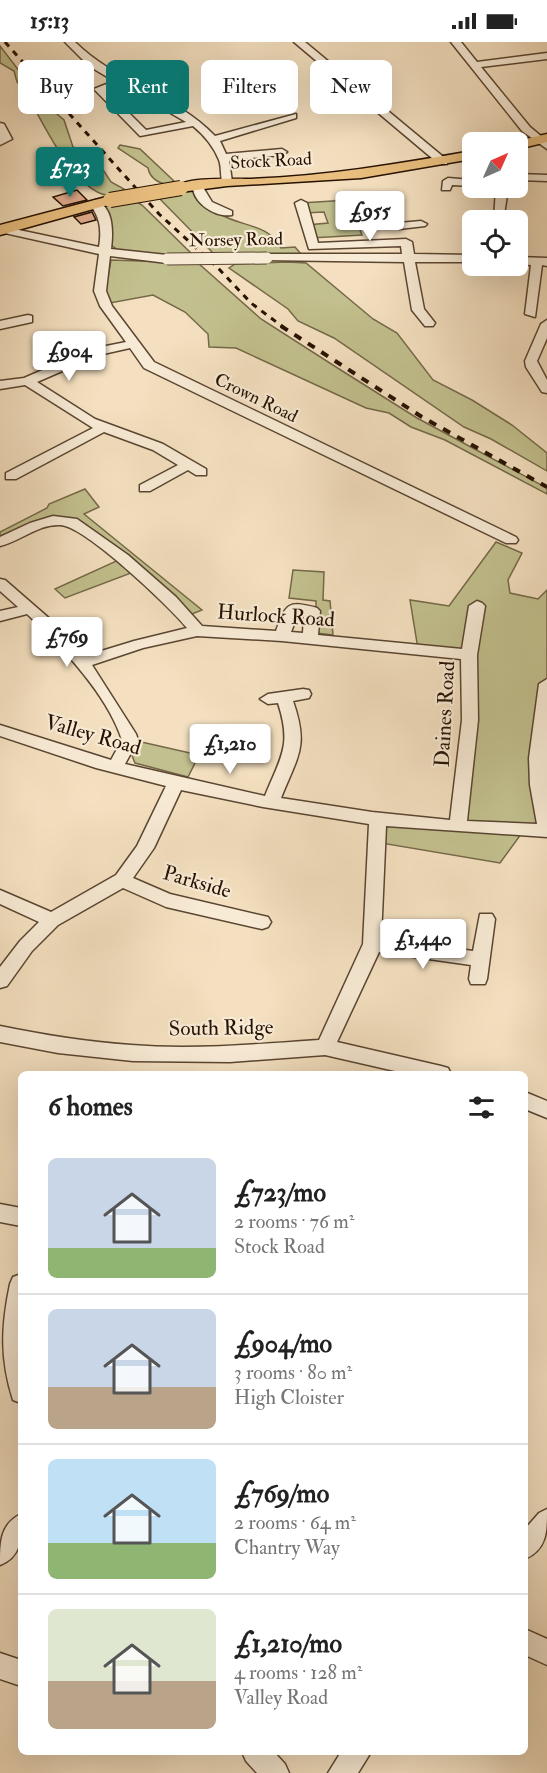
<!DOCTYPE html>
<html lang="en">
<head>
<meta charset="utf-8">
<style>
  :root { --surface:#fff; --page:#f2f2f2; --text:#222; --muted:#767676; --line:#e0e0e0; --accent:#0f766e }
  body { margin:0; font-family:"IM FELL Double Pica",serif; background:var(--page); color:var(--text); height:100vh; display:flex; flex-direction:column; font-size:22px; white-space:nowrap }
  * { box-sizing:border-box; margin:0 }
  p { font-size:20px; color:var(--muted) }
  .icon { flex:none; width:33px; height:33px; fill:none; stroke:currentColor; stroke-width:2; stroke-linecap:round; stroke-linejoin:round }
  .map { position:relative; flex:1; overflow:hidden }
  .sheet { position:absolute; left:18px; top:1029px; width:510px; height:684px; display:flex; flex-direction:column; background:var(--surface); border-radius:9px; box-shadow:0 6px 24px #0002 }
  .sheet>* { flex:none }
  .guide { position:absolute; left:18px; top:18px; width:512px; height:54px; display:flex; gap:12px }
  .needle { width:39px; rotate:45deg }
  .tools { position:absolute; left:462px; top:90px; display:grid; gap:12px }
  .tools a { display:grid; place-items:center; width:66px; height:66px; border-radius:9px; background:var(--surface); box-shadow:0 6px 24px #0002; font-size:30px }
  .price { position:absolute; translate:-50% -51px; padding:0 14px; border-radius:6px; background:#fff; color:#222; font-size:20px; line-height:39px; filter:drop-shadow(0 2px 3px #0008) }
  .price::after { content:''; position:absolute; left:50%; top:36px; width:18px; height:14px; margin-left:-9px; background:inherit; clip-path:polygon(0 0,100% 0,50% 100%) }
  .price.selected { background:var(--accent); color:#fff }
  ul { padding:0; list-style:none }
  li { display:flex; align-items:center; gap:18px; height:150px; padding:0 30px }
  li+li { border-top:2px solid var(--line) }
  li span { display:grid; place-items:center; flex:none; width:168px; height:120px; border-radius:9px; color:#555 }
  li>.icon { margin-inline-start:auto }
  span .icon { width:72px; height:72px; fill:#fffc; stroke-width:1 }
  li b { font-size:26px }
  h2 { display:flex; justify-content:space-between; align-items:center; height:72px; padding:0 30px; font-size:26px }
  .chip { padding:0 21px; border-radius:9px; background:var(--surface); box-shadow:0 6px 24px #0002; font-size:21px; line-height:54px }
  .chip.selected { background:var(--accent); color:#fff }
  .status { display:flex; justify-content:space-between; align-items:center; height:42px; padding:0 30px; background:var(--surface); direction:ltr }
  .status svg { height:16px; fill:currentColor }
  .map>svg:first-child { display:block }
</style>
</head>
<body>
<div class="status"><b>15:13</b><svg viewBox="0 0 49 12"><path d="M0 12V9h3v3zM5 12V6h3v6zM10 12V3h3v9zM15 12V0h3v12zM26 1h20v11H26zM47 4h2v5h-2z"/></svg></div>
<div class="map">
<svg width="547" height="1731" viewBox="0 0 547 1731">
  <rect width="100%" height="100%" fill="#f4e0c0"/>
  <filter id="stains"><feTurbulence type="fractalNoise" baseFrequency=".00333" numOctaves="4"/><feColorMatrix values="0 0 0 0 .2 0 0 0 0 .09 0 0 0 0 .02 0 0 0 .5 -.17"/></filter>
  <radialGradient id="worn" r=".72"><stop offset=".6" stop-color="#630" stop-opacity="0"/><stop offset="1" stop-color="#630" stop-opacity=".3"/></radialGradient>
  <!-- green -->
  <g fill="#c2c08e" stroke="#746848" stroke-width="1.5">
    <path d="M0,4l43,56 21,18 9,27 25,15 13,20 13,7 -9,7c-39,3 -73,-76 -90,-105l-8,-9 -3,-11 -14,-8z"/>
    <path d="M120,103l20,4 34,32 -7,4c-10,-3 -17,-7 -19,-17l-30,-20z"/>
    <path d="M198,147c7,8 14,19 22,25 21,13 48,9 61,34l14,-1 6,7h-87l-56,-57z"/>
    <polygon points="132,157 142,163 194,214 125,213 111,203 101,161"/>
    <polygon points="348,158 362,193 311,196 307,183 328,181 324,170 304,171 301,161"/>
    <polygon points="111,218 198,221 261,277 336,325 417,376 547,446 547,452 445,398 411,385 389,371 366,366 236,306 209,305 208,292 185,270 153,253 110,261 105,251"/>
    <polygon points="287,220 306,221 373,277 397,291 433,338 472,358 512,383 547,411 547,429 491,397 464,385 334,296 298,279 288,267 229,226 235,222"/>
    <polygon points="85,447 99,465 84,472 202,568 187,574 136,529 65,556 55,547 121,517 60,477 0,500 0,490 47,466 49,462"/>
    <polygon points="496,500 522,511 508,538 510,551 538,557 547,548 547,789 524,788 500,821 375,800 378,775 458,784 469,613 418,607 410,558 449,564"/>
    <polygon points="293,528 324,530 323,558 330,559 333,593 316,591 316,559 289,556"/>
    <polygon points="137,699 199,713 188,735 135,721 131,711"/>
  </g>
  <!-- building -->
  <g fill="#e2ae91" stroke="#261101" stroke-width="1.5">
    <polygon points="77,148 87,158 63,164 53,155"/>
    <polygon points="92,170 96,178 81,182 74,175"/>
  </g>
  <g fill="none" stroke-linecap="round" stroke-linejoin="round">
    <!-- minor casing -->
    <g stroke="#5a4531" stroke-width="3">
      <g id="minor">
        <path d="M65,0h10c41,41 100,52 140,94l81,-22v4l-76,23 6,13 56,-5 5,3 -5,3 -53,5 3,22 -9,2c-3,-7 -1,-16 -4,-24 -5,-13 -15,-25 -26,-34l-53,10 -46,-47 20,-8 -25,-15zM122,43l64,37 -40,8 -40,-40z"/>
        <polygon points="294,0 305,0 447,118 447,122 439,122"/>
        <polygon points="451,0 461,0 477,20 547,11 547,17 481,25 530,85 547,99 547,107 522,89"/>
        <polygon points="0,81 4,82 12,97 0,103"/>
        <polygon points="518,132 547,133 547,139 518,138"/>
        <polygon points="448,136 472,138 472,144 452,143 450,148 442,148 443,139"/>
        <path d="M193,142h8l11,18 20,9v4c-17,3 -41,-13 -39,-31z"/>
        <polygon points="496,146 508,146 504,173 522,175 522,179 494,178"/>
        <path d="M95,158c19,7 18,32 16,49l56,6 6,4 -6,4 -57,-7 -4,35 6,15 42,56 362,175 2,3 -2,3h-10l-362,-175 -14,-20 -31,7 -62,27 58,37 68,25 43,25v6h-10l-8,-5 -38,21h-10v-6l38,-20 -25,-15 -49,-18 -88,47h-10v-6l87,-45 -68,-43 -25,4v-8l24,-3 67,-29 35,-7 -26,-36 -6,-15 5,-37 -99,-22v-6l99,21c3,-18 1,-30 -10,-44z"/>
        <polygon points="301,158 307,161 318,201 406,197 412,200 414,212 472,213 472,220 415,220 424,267 435,281 433,284 425,284 412,268 404,220 263,218 263,214 267,212 402,212 401,204 309,207 295,161"/>
        <polygon points="421,179 427,182 425,184 399,187 393,184 399,181"/>
        <polygon points="518,215 547,216 547,224 542,223 535,275 525,272 531,223 518,222"/>
        <polygon points="28,273 32,274 32,280 0,287 0,279"/>
        <polygon points="547,278 547,296 537,319 547,338 547,351 542,350 526,325 525,319 541,282"/>
        <path d="M53,474l24,3 51,36 48,42 26,29 74,5c10,-27 11,-31 41,-23l3,3 -2,24 144,14 7,-43 8,-5 5,2 3,3 -8,49 1,65 -11,101 70,3 -7,-39 -1,-27 10,-74 8,-5v158l-161,-11 -5,112 92,13 7,-37h12l3,5 -8,60 -2,5h-14l-2,-5 2,-14 -92,-13 -42,90 104,24 7,2 3,6h-43l-83,-19 -95,7 -97,-1 -75,-8 -58,-11v-16c44,9 87,16 131,19 63,5 126,-1 188,-5l44,-96 6,-120 -106,-17 -82,-17 -27,58 -21,30 37,16 98,23 3,5 -3,5 -6,2 -96,-22 -43,-19 -65,37 -26,26 -25,35 -7,2v-21l20,-26 19,-19 -39,-18v-14l51,22 65,-37 21,-29 29,-60 -70,-18 -96,-32v-11l111,35 11,-20c-15,-46 -60,-93 -95,-126l-27,7v-10l18,-4 -18,-16v-12l5,1 46,40 34,36 49,-15 53,-13c-17,-21 -103,-103 -127,-103 -22,-1 -39,16 -60,21v-9l30,-14zM298,572l6,1 -1,18 -12,-1zM197,594l85,5 179,18 1,61 -12,100 -78,-8 -91,-14c17,-43 28,-51 12,-97l16,-3 2,-4 -2,-4 -6,-1 -35,5 -8,5 8,5 10,-1c14,43 3,53 -13,93l-140,-32 13,-24 -2,-6 -44,-69 51,-17z"/>
        <polygon points="525,1050 547,1059 547,1076 525,1067"/>
        <polygon points="0,1162 21,1166 21,1184 0,1180"/>
        <path d="M21,1232v129l-8,-3c-13,-41 -12,-73 -3,-116l3,-7z"/>
        <path d="M547,1467c0,23 0,40 -22,50v-30l14,-16z"/>
        <path d="M21,1472c0,22 2,42 -21,51 0,-22 0,-41 21,-51z"/>
        <polygon points="525,1587 547,1597 547,1623 525,1613"/>
        <polygon points="0,1611 21,1618 21,1644 0,1637"/>
        <polygon points="242,1710 274,1710 285,1722 289,1731 257,1731 246,1719"/>
        <polygon points="341,1710 371,1710 358,1731 328,1731"/>
      </g>
    </g>
    <!-- major casing -->
    <g stroke="#261101" stroke-width="3">
      <g id="major">
        <polygon points="547,92 547,100 518,107 518,100 513,100"/>
        <path d="M472,109v8l-111,19 -134,8 -46,6 -7,-4c9,-11 56,-9 71,-9 76,-2 152,-15 227,-28z"/>
        <polygon points="110,154 115,155 117,158 115,161 0,193 0,183"/>
      </g>
    </g>
    <!-- minor -->
    <use href="#minor" fill="#f8ebd6" fill-rule="evenodd"/>
    <!-- major -->
    <use href="#major" fill="#eac080" fill-rule="evenodd"/>
    <!-- rail-far1 -->
    <polyline stroke="#261101" stroke-width="3" stroke-dasharray="6 6" stroke-linecap="butt" points="5,0 159,172 218,226 251,261 283,285"/>
    <!-- rail -->
    <polyline stroke="#261101" stroke-width="4" stroke-dasharray="8 8" stroke-linecap="butt" points="281,284 422,375 547,445"/>
    <!-- minor-bridge casing -->
    <g stroke="#5a4531" stroke-width="13" stroke-linecap="butt">
      <polyline id="minor-bridge" points="167,217 267,216"/>
    </g>
    <!-- major-bridge casing -->
    <g stroke="#261101" stroke-width="16" stroke-linecap="butt">
      <polyline id="major-bridge" points="110,158 181,146"/>
    </g>
    <!-- minor-bridge -->
    <use href="#minor-bridge" stroke="#f8ebd6" stroke-width="11"/>
    <!-- major-bridge -->
    <use href="#major-bridge" stroke="#eac080" stroke-width="14"/>
  </g>
  <g text-anchor="middle" dominant-baseline="central" stroke-width="4.5" stroke-linejoin="round" paint-order="stroke">
    <!-- far-street labels -->
    <g font-size="18" fill="#261101" stroke="#f8ebd6">
      <text transform="translate(271 119) rotate(-3)">Stock Road</text>
      <text transform="translate(236 198) rotate(-1)">Norsey Road</text>
      <text transform="translate(256 356) rotate(26)">Crown Road</text>
    </g>
    <!-- street labels -->
    <g font-size="21" fill="#261101" stroke="#f8ebd6">
      <text transform="translate(276 574) rotate(4)">Hurlock Road</text>
      <text transform="translate(445 672) rotate(-87)">Daines Road</text>
      <text transform="translate(93 693) rotate(16)">Valley Road</text>
      <text transform="translate(197 840) rotate(16)">Parkside</text>
      <text transform="translate(221 986) rotate(-1)">South Ridge</text>
    </g>
  </g>
  <rect width="100%" height="100%" filter="url(#stains)"/>
  <rect width="100%" height="100%" fill="url(#worn)"/>
</svg>
<div class="tools">
<a><svg class="needle" viewBox="-14 -14 28 28"><path d="M0-13l5 13h-10z" fill="#e53935"/><path d="M0 13l5-13h-10z" fill="#767676"/></svg></a>
<a><svg class="icon" aria-label="locate" viewBox="0 0 24 24"><circle cx="12" cy="12" r="6"/><path d="M12 2v4M12 18v4M2 12h4M18 12h4"/></svg></a>
</div>
<b class="price selected" style="left:70px;top:156px">£723</b>
<b class="price" style="left:370px;top:200px">£955</b>
<b class="price" style="left:69px;top:340px">£904</b>
<b class="price" style="left:67px;top:626px">£769</b>
<b class="price" style="left:230px;top:733px">£1,210</b>
<b class="price" style="left:423px;top:928px">£1,440</b>
<div class="guide">
<a class="chip">Buy</a>
<a class="chip selected">Rent</a>
<a class="chip">Filters</a>
<a class="chip">New</a>
</div>
<section class="sheet">
<h2>6 homes<svg class="icon" aria-label="filters" viewBox="0 0 24 24"><path d="M4 7h16M4 17h16"/><circle cx="9" cy="7" r="2"/><circle cx="15" cy="17" r="2"/></svg></h2>
<ul>
<li><span style="background:linear-gradient(#c9d6e8 75%,#8fb573 0)"><svg class="icon" aria-label="home" viewBox="0 0 24 24"><path d="M3 11l9-7 9 7M6 9v11h12V9"/></svg></span><div><b>£723/mo</b><p>2 rooms · 76 m²</p><p>Stock Road</p></div></li>
<li><span style="background:linear-gradient(#c9d6e8 65%,#b9a48a 0)"><svg class="icon" aria-label="home" viewBox="0 0 24 24"><path d="M3 11l9-7 9 7M6 9v11h12V9"/></svg></span><div><b>£904/mo</b><p>3 rooms · 80 m²</p><p>High Cloister</p></div></li>
<li><span style="background:linear-gradient(#bfe0f5 70%,#8fb573 0)"><svg class="icon" aria-label="home" viewBox="0 0 24 24"><path d="M3 11l9-7 9 7M6 9v11h12V9"/></svg></span><div><b>£769/mo</b><p>2 rooms · 64 m²</p><p>Chantry Way</p></div></li>
<li><span style="background:linear-gradient(#dfe7d0 60%,#b9a48a 0)"><svg class="icon" aria-label="home" viewBox="0 0 24 24"><path d="M3 11l9-7 9 7M6 9v11h12V9"/></svg></span><div><b>£1,210/mo</b><p>4 rooms · 128 m²</p><p>Valley Road</p></div></li>
</ul>
</section>
</div>
</body>
</html>
